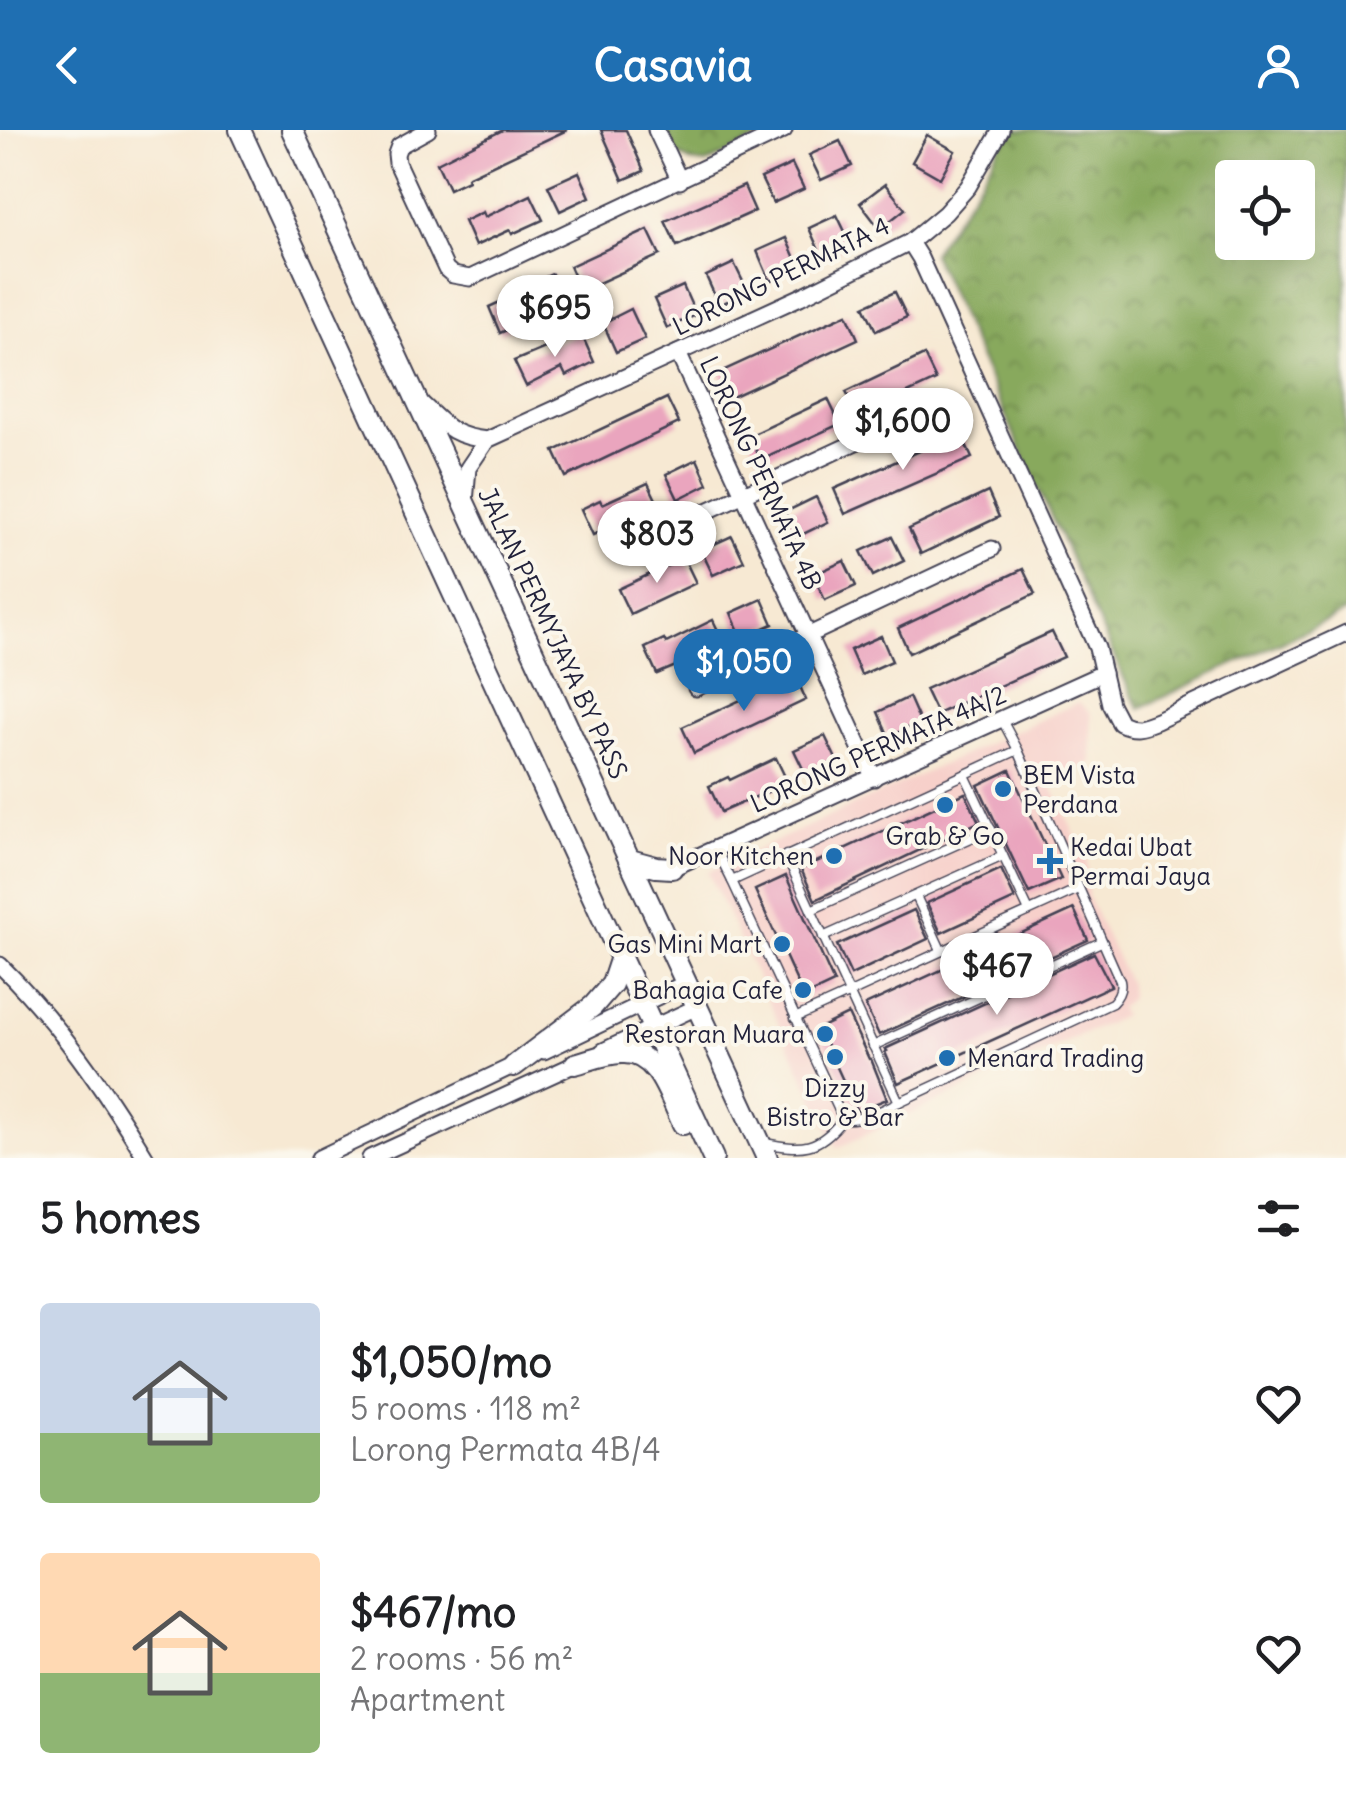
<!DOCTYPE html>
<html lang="en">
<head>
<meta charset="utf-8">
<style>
  :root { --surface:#fff; --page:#f6f6f6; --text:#202124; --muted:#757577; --accent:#1f6fb2 }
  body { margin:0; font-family:Delius,sans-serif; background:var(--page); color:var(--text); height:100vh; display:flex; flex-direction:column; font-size:38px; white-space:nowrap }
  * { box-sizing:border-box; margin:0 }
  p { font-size:32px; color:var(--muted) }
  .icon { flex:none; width:55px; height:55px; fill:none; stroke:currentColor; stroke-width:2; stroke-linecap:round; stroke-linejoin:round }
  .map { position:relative; height:1028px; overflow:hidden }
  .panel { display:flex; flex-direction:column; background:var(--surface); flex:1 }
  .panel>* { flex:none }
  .buttons { position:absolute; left:1215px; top:30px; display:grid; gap:20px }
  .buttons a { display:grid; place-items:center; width:100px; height:100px; border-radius:10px; background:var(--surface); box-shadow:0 10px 40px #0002; font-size:50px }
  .price { position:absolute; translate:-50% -85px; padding:0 22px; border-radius:35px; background:#fff; color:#222; font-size:32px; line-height:65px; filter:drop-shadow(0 2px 5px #0008) }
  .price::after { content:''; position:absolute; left:50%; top:60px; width:30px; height:22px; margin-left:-15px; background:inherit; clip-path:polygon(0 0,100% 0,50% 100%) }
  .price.selected { background:var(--accent); color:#fff }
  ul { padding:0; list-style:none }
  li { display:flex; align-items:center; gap:30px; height:250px; padding:0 40px }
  li span { display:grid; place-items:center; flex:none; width:280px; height:200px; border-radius:10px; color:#555 }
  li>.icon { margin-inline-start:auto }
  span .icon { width:120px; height:120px; fill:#fffc; stroke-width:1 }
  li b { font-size:42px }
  h2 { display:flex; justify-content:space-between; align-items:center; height:120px; padding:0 40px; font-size:42px }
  header { display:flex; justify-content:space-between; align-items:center; height:130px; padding:0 40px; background:var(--accent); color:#fff; font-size:45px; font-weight:700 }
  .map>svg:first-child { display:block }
</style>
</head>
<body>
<header><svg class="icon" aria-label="back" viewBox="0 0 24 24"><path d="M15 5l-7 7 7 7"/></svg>Casavia<svg class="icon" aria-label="person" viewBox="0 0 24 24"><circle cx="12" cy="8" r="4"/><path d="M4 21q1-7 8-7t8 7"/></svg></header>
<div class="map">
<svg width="1346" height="1028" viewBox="0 0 1346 1028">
  <defs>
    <pattern id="forest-crowns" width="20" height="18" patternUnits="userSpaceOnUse" patternTransform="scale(2.5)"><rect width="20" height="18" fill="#88a95d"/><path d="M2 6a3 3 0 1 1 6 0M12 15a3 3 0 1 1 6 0" fill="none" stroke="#6f894e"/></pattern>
  </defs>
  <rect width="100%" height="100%" fill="#fbf7ec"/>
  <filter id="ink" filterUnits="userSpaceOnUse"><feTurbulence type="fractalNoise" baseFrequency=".01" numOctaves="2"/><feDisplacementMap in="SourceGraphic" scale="20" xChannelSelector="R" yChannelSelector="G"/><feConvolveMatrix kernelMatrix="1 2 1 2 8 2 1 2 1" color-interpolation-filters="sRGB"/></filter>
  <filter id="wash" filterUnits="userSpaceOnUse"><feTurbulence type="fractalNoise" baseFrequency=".0048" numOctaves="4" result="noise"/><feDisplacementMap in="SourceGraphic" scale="40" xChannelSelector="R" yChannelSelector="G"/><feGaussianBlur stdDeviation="2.25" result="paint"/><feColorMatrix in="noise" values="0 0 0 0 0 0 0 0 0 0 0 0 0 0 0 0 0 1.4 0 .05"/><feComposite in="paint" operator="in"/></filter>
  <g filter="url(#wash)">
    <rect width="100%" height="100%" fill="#f7e9d3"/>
    <!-- built -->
    <polygon fill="#f7d0ca" points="1079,572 1091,584 1092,632 1050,652 1087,731 1088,768 1129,854 1130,868 1119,878 1123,886 837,1018 708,742"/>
    <!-- forest -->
    <g fill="url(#forest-crowns)" stroke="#55664c" stroke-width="2.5" fill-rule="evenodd">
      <polygon points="665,0 776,0 706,34 690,32 677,24"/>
      <path d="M1009,0h337v482l-206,96 -8,-12 -200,-443 47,-70zM1232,48h66v64h-66z"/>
    </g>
    <g id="blocks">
      <!-- building -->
      <g fill="#eaa5be">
        <polygon points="503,0 567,0 467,47 468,50 449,59 437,33"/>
        <polygon points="601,0 626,0 644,41 623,50"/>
        <polygon points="927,5 955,21 940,48 912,32"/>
        <polygon points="840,11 852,36 821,50 809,25"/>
        <polygon points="792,34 804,59 773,73 761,48"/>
        <polygon points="579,42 590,67 560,81 548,56"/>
        <polygon points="885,54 905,79 880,99 860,73"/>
        <polygon points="744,56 755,81 677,116 665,91"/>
        <polygon points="531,65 543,90 512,104 510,100 475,116 464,91 483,82 485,87"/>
        <polygon points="837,85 851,114 822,127 809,98"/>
        <polygon points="648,100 660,125 581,161 570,136"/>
        <polygon points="786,108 799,137 770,151 757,121"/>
        <polygon points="734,133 748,162 719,175 706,146"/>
        <polygon points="552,144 564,169 518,190 520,194 500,203 489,177 522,162 521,159"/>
        <polygon points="683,156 696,185 667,198 654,169"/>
        <polygon points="895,162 907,187 876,201 864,176"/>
        <polygon points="631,179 645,209 616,222 603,193"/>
        <polygon points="847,184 858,209 732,267 720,242"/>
        <polygon points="581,203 594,232 566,246 562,238 526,256 514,231"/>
        <polygon points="924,225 936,250 858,286 846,262"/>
        <polygon points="667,268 679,293 566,347 554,321"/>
        <polygon points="828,269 840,294 761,330 749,306"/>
        <polygon points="960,303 972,328 845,384 834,359"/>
        <polygon points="697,329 708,354 678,369 666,344"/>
        <polygon points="648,353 660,378 629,392 627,389 593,405 581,379 600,370 602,374"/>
        <polygon points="988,362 999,387 921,424 909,399"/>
        <polygon points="816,367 828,392 797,407 785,382"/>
        <polygon points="732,406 744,431 713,445 701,420"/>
        <polygon points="892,407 904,431 873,446 861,421"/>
        <polygon points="684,428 696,453 630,484 618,459"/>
        <polygon points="844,431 856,456 825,470 813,445"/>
        <polygon points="1023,439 1035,464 909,523 898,498"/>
        <polygon points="762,469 773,494 742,508 731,483"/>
        <polygon points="713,490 725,515 657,544 645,518 664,509 666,513"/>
        <polygon points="1052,502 1064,527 937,584 925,559"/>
        <polygon points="881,506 892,531 861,545 850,520"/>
        <polygon points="795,545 806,570 694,623 682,597"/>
        <polygon points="909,567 920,592 889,607 878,582"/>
        <polygon points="825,606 837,631 806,645 794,620"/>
        <polygon points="776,628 788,653 721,682 709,656 728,647 730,650"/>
        <polygon points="1010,640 1061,749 1029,763 978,655"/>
        <polygon points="965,663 979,692 815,770 801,739"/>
        <polygon points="1001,739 1015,769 941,803 927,773"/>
        <polygon points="786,746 834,853 804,867 755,760"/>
        <polygon points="1074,779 1088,810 879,905 865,875"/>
        <polygon points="914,780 928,809 851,845 837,815"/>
        <polygon points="1094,823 1111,856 898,953 885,922 887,921 885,919"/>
        <polygon points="848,884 869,929 871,929 887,969 857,981 819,898"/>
      </g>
    </g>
  </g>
  <g filter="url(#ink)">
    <use href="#blocks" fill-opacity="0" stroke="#424052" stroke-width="2.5"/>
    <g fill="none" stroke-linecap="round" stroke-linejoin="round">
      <!-- lane casing -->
      <g stroke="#424052" stroke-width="11">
        <g id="lane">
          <path d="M1002,590l16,30 102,231c2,9 -2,16 -8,22l-213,99c-18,8 -35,19 -56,17l-111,-238 286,-131"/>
          <polyline points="965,645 1029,781"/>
          <polyline points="716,719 732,751"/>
          <polyline points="786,725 899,972"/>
          <polyline points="916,766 941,820"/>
          <polyline points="811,780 991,699"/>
          <polyline points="823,807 1003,726"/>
          <polyline points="795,888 1078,759"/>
          <polyline points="873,916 1101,812"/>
          <path d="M764,1013c38,7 54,8 79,-24"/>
        </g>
      </g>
      <!-- street casing -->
      <g stroke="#424052" stroke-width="19">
        <g id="street">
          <polyline points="428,0 399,16 396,24 397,33 446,139 453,145 470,148 784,0"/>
          <polyline points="656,0 680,51"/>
          <path d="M910,112l10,16 177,390 13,56 10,19c14,7 22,4 37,-2l189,-88"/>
          <polyline points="678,223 874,648"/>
          <path d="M420,272c25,23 31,34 67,38l313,-143 110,-55 35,-29 23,-26 33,-57"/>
          <polyline points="465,372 468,338 487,310"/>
          <polyline points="632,416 927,279"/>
          <polyline points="696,558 992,419"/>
          <polyline points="672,738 1103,543"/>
          <path d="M0,835c58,57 104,124 146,193"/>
          <polyline points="544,921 688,852"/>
          <polyline points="603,921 699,876"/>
          <polyline points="319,1028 523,931"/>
          <polyline points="370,1028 582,931"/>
        </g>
      </g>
      <!-- secondary casing -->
      <g stroke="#424052" stroke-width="24">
        <g id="secondary">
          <polyline points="240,0 713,1028"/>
          <polyline points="292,0 767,1028"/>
          <polyline points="630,730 656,737 672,738"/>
          <path d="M575,934c15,-4 33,-12 49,-11 35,0 46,45 59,71"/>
          <polyline points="514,936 593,876 612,854 621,827"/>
        </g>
      </g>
      <!-- lane -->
      <use href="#lane" stroke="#fff" stroke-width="8"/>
      <!-- street -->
      <use href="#street" stroke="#fff" stroke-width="15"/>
      <!-- secondary -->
      <use href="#secondary" stroke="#fff" stroke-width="20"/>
    </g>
  </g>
  <!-- markers -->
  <g fill="#1f6fb2" stroke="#fbf7ec" stroke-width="4">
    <circle cx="1003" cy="659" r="10"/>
    <circle cx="945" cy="675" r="10"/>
    <circle cx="834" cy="726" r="10"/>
    <path d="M1045 716h10v10h10v10h-10v10h-10v-10h-10v-10h10z"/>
    <circle cx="782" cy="814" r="10"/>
    <circle cx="803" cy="860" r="10"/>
    <circle cx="825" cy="904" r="10"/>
    <circle cx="835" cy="927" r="10"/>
    <circle cx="947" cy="928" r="10"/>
  </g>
  <g text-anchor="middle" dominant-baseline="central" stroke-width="8" stroke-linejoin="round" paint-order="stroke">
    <!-- street labels -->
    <g font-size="25" fill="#22223b" stroke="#fbf7ec">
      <text transform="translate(781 146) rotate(-26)">LORONG PERMATA 4</text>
      <text transform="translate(761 343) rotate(65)">LORONG PERMATA 4B</text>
      <text transform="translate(553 503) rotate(65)">JALAN PERMYJAYA BY PASS</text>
      <text transform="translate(878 619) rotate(-24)">LORONG PERMATA 4A/2</text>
    </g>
    <!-- poi labels -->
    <g font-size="25" fill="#22223b" stroke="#fbf7ec" text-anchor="end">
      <text x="1023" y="645" text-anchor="start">BEM Vista<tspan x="1023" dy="29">Perdana</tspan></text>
      <text x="945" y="706" text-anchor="middle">Grab &amp; Go</text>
      <text x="1070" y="717" text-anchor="start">Kedai Ubat<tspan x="1070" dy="29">Permai Jaya</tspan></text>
      <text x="814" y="726">Noor Kitchen</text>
      <text x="762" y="814">Gas Mini Mart</text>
      <text x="783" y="860">Bahagia Cafe</text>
      <text x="805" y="904">Restoran Muara</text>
      <text x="967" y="928" text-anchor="start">Menard Trading</text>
      <text x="835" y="958" text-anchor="middle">Dizzy<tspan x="835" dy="29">Bistro &amp; Bar</tspan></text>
    </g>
  </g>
</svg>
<div class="buttons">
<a><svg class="icon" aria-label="locate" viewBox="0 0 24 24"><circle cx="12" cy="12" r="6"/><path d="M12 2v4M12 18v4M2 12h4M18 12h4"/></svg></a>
</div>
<b class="price" style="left:555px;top:230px">$695</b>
<b class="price" style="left:903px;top:343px">$1,600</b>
<b class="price" style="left:657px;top:456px">$803</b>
<b class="price selected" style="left:744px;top:584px">$1,050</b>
<b class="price" style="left:997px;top:888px">$467</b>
</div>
<section class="panel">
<h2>5 homes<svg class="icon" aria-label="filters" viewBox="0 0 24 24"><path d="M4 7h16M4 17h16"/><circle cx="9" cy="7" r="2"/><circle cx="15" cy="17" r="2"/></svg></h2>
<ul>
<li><span style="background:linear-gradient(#c9d6e8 65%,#8fb573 0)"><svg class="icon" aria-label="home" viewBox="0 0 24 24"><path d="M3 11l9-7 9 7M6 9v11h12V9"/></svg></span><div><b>$1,050/mo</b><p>5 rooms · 118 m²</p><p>Lorong Permata 4B/4</p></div><svg class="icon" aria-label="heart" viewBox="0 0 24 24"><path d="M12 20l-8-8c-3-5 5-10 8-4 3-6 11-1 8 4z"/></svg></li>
<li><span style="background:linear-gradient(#ffd9b3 60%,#8fb573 0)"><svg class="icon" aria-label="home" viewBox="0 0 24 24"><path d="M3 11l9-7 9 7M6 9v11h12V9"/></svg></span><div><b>$467/mo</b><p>2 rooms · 56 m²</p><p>Apartment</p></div><svg class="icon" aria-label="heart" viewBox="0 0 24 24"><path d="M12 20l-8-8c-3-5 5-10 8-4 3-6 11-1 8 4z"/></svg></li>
</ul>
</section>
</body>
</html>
